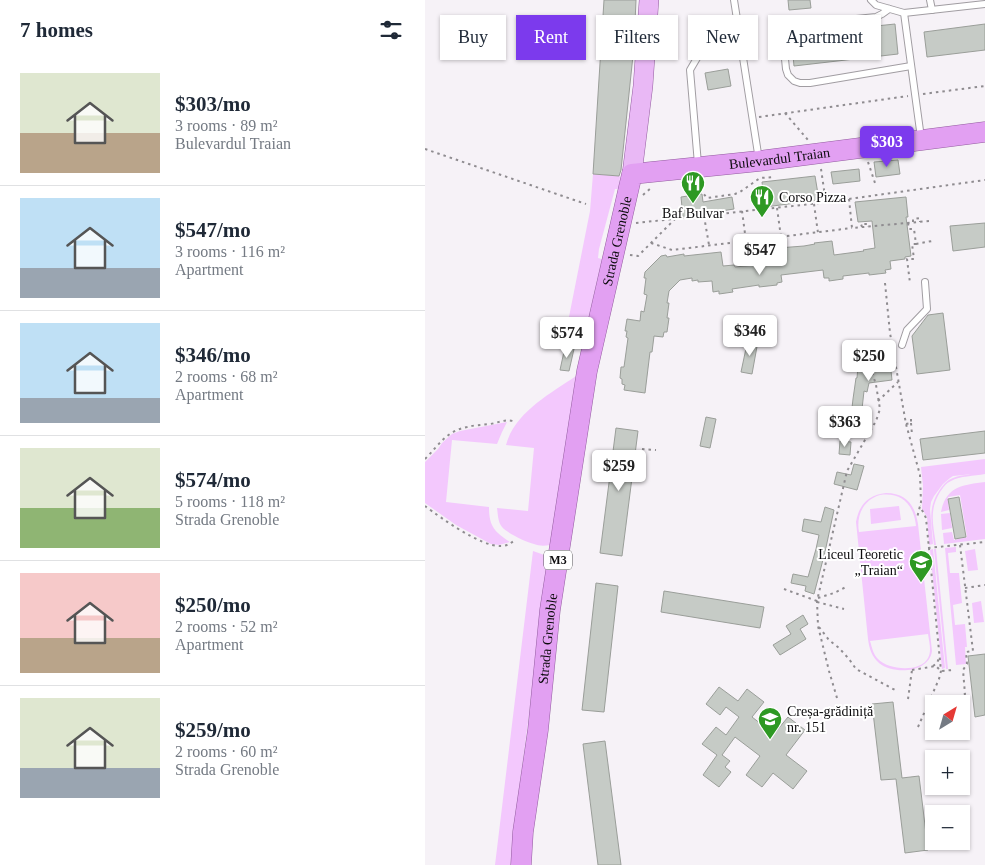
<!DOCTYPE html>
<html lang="en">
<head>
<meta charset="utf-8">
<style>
  :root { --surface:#fff; --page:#f6f6f7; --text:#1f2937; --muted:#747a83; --line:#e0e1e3; --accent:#7c3aed }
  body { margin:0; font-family:Georgia,serif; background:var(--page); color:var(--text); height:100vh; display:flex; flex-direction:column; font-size:19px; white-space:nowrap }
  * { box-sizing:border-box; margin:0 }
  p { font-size:16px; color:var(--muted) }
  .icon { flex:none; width:28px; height:28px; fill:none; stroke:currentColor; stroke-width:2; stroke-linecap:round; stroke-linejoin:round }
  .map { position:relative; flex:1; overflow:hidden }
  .drawer { display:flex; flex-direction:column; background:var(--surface); width:425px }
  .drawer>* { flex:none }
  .banner { position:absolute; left:15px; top:15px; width:470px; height:45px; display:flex; gap:10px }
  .needle { width:32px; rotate:37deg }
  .buttons { position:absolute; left:500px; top:695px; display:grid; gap:10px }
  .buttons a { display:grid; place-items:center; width:45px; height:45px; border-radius:0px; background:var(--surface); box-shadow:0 1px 4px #0004; font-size:25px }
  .price { position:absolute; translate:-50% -42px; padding:0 11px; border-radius:5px; background:#fff; color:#222; font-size:16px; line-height:32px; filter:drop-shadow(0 1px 2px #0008) }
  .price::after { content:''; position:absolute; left:50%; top:30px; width:15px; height:11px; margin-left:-8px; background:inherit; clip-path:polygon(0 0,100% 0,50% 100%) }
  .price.on { background:var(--accent); color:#fff }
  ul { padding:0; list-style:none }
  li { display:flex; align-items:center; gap:15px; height:125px; padding:0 20px }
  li+li { border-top:1px solid var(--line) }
  li span { display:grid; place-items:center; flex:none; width:140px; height:100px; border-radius:0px; color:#555 }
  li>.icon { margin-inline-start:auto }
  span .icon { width:60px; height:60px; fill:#fffc; stroke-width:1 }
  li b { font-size:21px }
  h2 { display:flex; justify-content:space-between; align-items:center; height:60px; padding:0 20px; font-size:21px }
  .chip { padding:0 18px; border-radius:0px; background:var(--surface); box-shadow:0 1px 4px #0004; font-size:18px; line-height:45px }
  .chip.on { background:var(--accent); color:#fff }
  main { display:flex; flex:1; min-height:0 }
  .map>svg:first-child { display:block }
</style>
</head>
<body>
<main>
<section class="drawer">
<h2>7 homes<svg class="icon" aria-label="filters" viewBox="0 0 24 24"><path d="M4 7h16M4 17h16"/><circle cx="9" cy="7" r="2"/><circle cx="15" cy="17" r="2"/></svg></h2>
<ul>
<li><span style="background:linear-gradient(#dfe7d0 60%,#b9a48a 0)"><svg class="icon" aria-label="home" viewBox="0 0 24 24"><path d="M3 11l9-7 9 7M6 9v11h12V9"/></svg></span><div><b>$303/mo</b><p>3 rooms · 89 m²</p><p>Bulevardul Traian</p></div></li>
<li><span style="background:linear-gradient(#bfe0f5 70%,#9aa5b1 0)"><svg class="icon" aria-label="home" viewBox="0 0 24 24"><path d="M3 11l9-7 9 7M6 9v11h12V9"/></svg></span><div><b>$547/mo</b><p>3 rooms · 116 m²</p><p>Apartment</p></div></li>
<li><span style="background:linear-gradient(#bfe0f5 75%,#9aa5b1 0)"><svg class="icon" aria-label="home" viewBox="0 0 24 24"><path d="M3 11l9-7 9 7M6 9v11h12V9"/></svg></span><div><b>$346/mo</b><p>2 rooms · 68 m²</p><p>Apartment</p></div></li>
<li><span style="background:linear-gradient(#dfe7d0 60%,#8fb573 0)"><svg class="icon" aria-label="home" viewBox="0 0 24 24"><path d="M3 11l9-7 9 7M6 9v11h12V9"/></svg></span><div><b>$574/mo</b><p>5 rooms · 118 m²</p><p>Strada Grenoble</p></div></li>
<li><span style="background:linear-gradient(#f6c9c9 65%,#b9a48a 0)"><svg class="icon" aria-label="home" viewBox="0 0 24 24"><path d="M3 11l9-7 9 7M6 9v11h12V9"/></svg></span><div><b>$250/mo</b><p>2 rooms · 52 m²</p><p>Apartment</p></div></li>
<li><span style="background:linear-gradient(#dfe7d0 70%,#9aa5b1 0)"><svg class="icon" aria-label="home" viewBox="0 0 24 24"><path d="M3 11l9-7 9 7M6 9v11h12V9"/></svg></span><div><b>$259/mo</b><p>2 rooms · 60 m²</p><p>Strada Grenoble</p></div></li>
</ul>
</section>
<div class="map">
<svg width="560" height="865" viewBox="0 0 560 865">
  <rect width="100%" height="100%" fill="#f6f2f7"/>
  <!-- green -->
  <g fill="#f3c8fd" fill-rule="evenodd">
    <polygon points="168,174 195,176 194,189 190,189 174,249 173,258 177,259 157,347 148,345 150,334 141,332 165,211"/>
    <path d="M151,376l-25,167 -1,2c-6,1 -11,1 -16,-1 -8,-2 -27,-11 -32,-17 -4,-5 -4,-12 -5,-19l31,3 6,-63 -28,-3c9,-33 44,-51 70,-69z"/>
    <path d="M82,422l-5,10 -5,12 -45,-4 -6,62 43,5c0,20 6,25 21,35l-11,3 -8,-1 -35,-19 -31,-22v-41l13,-13 4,-6 10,-9 8,-3z"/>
    <path d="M560,459v15c-11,2 -25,2 -34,7 -5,2 -8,7 -11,11 -11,18 -7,32 -4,53h-2c-2,-21 -7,-36 5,-54 4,-6 8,-11 14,-13 7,-3 14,-3 20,-4l-20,2 -3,2 -7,6 -9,12 -3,6 -1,7 3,35 -4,1 -2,-28 -5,-8 1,-23 -2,-19z"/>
    <path d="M560,482v57l-41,5 -1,-11 9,-1 2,8 13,-3 -7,-42 -12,2 1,13 -8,2c5,-26 22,-27 44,-30z"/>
    <path d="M461,493c20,0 29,12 32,31l14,127c-3,22 -38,24 -53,12 -7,-6 -10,-15 -11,-24l-12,-117c3,-18 13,-27 30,-29zM455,495c22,-3 34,10 36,31l-57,6c-3,-16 4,-32 21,-37zM503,634c1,7 4,17 0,24 -8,15 -40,12 -50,1 -5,-5 -6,-12 -8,-18z"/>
    <polygon points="474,506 476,520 446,524 445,509"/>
    <polygon points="525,513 527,528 517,530 516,514"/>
    <polygon points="531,547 531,552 523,553 525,573 534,573 537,603 528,605 530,625 540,624 542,647 540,647 541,664 531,665 520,548"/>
    <polygon points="508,549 520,668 517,669 505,550"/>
    <polygon points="509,549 511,549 523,669 521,669"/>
    <polygon points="550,549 553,570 543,571 540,551"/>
    <polygon points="108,551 125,557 95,782 91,817 88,865 70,865"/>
    <polygon points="556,601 559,622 549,623 547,603"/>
  </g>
  <!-- building -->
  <g fill="#c6cbc6" stroke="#9a9e99">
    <polygon points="179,0 211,0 209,46 196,170 194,176 168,174"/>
    <polygon points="363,0 385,0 386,8 364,10"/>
    <polygon points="470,24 473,54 369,66 366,35"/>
    <polygon points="560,24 560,50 502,57 499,32"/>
    <polygon points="303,69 306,86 283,90 280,73"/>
    <polygon points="473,160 475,174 451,177 449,162"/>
    <polygon points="434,169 435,181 408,184 406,172"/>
    <polygon points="390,176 394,200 340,207 337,182"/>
    <polygon points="277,194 278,202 307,197 309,209 258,217 256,197"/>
    <polygon points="481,197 483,217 481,217 486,256 480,257 480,259 465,261 466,269 460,270 461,273 444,275 444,273 418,276 418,279 404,281 404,278 399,278 398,270 373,273 356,275 357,282 352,283 352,285 334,287 334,285 307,289 308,292 294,294 294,291 288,292 287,281 273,282 273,280 267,281 267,278 255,280 244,291 242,303 244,303 242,318 244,318 242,332 239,332 238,337 229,336 227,352 225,352 220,393 199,390 200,385 197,384 197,379 195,378 196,367 199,367 203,338 201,337 202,331 200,331 202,319 215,321 216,311 219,312 222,295 219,294 221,278 219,278 220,272 236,256 241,255 242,257 259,254 259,256 296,252 298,266 309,265 310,267 331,265 331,262 341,261 340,249 379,246 390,244 389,243 407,241 409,255 439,251 438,250 450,248 447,221 433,222 430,202"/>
    <polygon points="560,223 560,247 528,251 525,226"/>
    <polygon points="518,313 525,370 492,374 487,336 503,315"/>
    <polygon points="323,339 333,341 327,374 316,372"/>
    <polygon points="463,343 467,380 444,383 442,392 439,391 436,418 439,419 437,436 424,434 428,399 431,378 432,378 433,366 446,368 443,345"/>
    <polygon points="140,347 149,349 144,371 135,370"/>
    <polygon points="281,417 291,419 285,448 275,446"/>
    <polygon points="191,428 213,431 197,556 175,553"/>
    <polygon points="560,431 560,453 498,460 495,439"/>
    <polygon points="415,441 426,442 425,455 414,454"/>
    <polygon points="429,464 439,466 432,490 409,484 412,472 426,475"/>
    <polygon points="534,497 541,537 530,539 523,499"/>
    <polygon points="400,507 409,510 400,552 389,594 380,591 381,586 366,583 368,574 383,577 391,549 394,535 377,531 379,519 396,522"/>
    <polygon points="171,583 193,586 179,712 157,710"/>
    <polygon points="239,591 339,607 335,628 236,612"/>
    <polygon points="378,615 383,624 375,629 381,639 355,655 348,645 366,634 361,626"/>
    <polygon points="560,654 560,715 550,717 543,656"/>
    <polygon points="294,687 313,701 322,689 339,702 327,717 349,734 363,717 380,730 361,755 382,771 368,789 348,773 337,787 321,775 335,756 310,737 297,755 305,761 300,767 306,772 294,787 278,775 292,755 277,744 291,727 301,735 314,717 301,707 295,715 281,704"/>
    <polygon points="468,702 477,778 494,776 503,850 480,853 471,779 456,780 447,704"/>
    <polygon points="180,741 196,865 173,865 158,744"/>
  </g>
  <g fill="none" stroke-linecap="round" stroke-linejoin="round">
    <!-- service casing -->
    <g stroke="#a19da2" stroke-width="8">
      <g id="service">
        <polyline points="309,0 334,160"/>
        <polyline points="446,0 451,5 479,13 560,4"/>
        <polyline points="505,0 507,10"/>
        <polyline points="464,9 457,14 451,17 372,25 365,28 360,32 358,39 361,69 363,75 369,81 375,83 385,83 486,66"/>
        <polyline points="479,13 496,138"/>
        <polyline points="273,164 265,70 275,53 287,42 301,42 317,54"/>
        <polyline points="477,345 482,330 502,309 500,282"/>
      </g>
    </g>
    <!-- primary casing -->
    <g stroke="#935d9f" stroke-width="20">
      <polyline id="primary" points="207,174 218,86 224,0"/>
    </g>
    <!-- trunk casing -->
    <g stroke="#935d9f" stroke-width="21">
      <g id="trunk">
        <path id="s1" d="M96,865l2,-33 15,-102 12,-120 37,-239 45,-197 127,-13 226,-29"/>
      </g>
    </g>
    <!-- path -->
    <g stroke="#8f8c90" stroke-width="2" stroke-dasharray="2.5 4" stroke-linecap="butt">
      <polyline points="498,94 560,86"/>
      <polyline points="360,113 383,140"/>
      <polyline points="334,117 483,96"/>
      <polyline points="0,149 161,204"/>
      <polyline points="443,162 451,186"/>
      <polyline points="396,169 401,203"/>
      <polyline points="262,185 278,193 282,198 310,194 315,192 335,178 349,177"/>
      <polyline points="218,195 226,188"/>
      <polyline points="424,199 427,228 504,221"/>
      <polyline points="389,204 393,233"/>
      <polyline points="352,208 356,237"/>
      <polyline points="317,211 321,241 427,228"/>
      <polyline points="279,216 284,245"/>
      <polyline points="488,222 488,219 495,218 495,222"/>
      <polyline points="211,223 395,203 560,180"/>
      <polyline points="483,223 484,229 489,229 491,244 487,244 489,259 482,259 485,283"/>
      <polyline points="437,227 436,224 443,224 443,227"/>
      <polyline points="226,243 247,250 321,241"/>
      <polyline points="491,244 507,241"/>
      <polyline points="205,255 213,256 250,219"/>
      <polyline points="460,283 465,333 481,424 495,475 496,502 492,518"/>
      <polyline points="453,401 473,382"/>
      <polyline points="486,423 487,435"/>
      <polyline points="481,424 486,423 486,419"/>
      <polyline points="217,449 231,450"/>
      <path d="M0,459c14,-14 21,-28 42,-32 7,-2 15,-2 23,-3 8,-1 14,-5 23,-3"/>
      <path d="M0,506c16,12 56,41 76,40 5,0 9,-2 14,-6"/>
      <polyline points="535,545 548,651 541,652 542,664 538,670 540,694 537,695"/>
      <polyline points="503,548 560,542"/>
      <polyline points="540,588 560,585"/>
      <polyline points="359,589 392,601"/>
      <polyline points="393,598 409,593 423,586"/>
      <polyline points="392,602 419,609"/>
      <polyline points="394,627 404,640 414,648 424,659 431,669 470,690"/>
      <polyline points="508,666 512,663 514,658"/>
      <polyline points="487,670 511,666 516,671 528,670"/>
      <polyline points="412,698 404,671 393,626 392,601 422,471 451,421 455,409 451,385 446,368 439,358"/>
      <polyline points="483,699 487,670"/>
      <polyline points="493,727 514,679 516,671 501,518 495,506"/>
    </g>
    <!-- service -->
    <use href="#service" stroke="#fff" stroke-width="6"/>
    <!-- primary -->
    <use href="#primary" stroke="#e9b8f5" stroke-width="19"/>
    <!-- trunk -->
    <use href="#trunk" stroke="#e2a0f2" stroke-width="20"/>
  </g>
  <!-- icons -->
  <defs>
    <g id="restaurant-pin" transform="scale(1.25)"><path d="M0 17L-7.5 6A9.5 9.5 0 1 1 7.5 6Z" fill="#2e9923" stroke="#fff"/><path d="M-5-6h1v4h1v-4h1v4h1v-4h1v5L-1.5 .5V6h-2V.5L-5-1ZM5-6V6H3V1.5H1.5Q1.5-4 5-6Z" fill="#fff"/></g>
    <g id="school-pin" transform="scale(1.25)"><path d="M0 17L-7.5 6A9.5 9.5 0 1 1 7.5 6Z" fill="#2e9923" stroke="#fff"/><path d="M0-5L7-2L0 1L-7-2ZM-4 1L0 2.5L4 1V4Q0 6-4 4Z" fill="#fff"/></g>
  </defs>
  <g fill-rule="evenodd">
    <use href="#restaurant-pin" x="268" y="183"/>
    <use href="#restaurant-pin" x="337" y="197"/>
    <use href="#school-pin" x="496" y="562"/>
    <use href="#school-pin" x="345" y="719"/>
  </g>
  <g text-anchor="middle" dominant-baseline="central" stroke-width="4" stroke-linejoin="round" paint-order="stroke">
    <!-- shield labels -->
    <rect fill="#fff" stroke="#555456" stroke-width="1" x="119" y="550.5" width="28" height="19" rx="4"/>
    <g font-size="12" font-weight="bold" fill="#0c0b0d">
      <text x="133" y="560">M3</text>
    </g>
    <!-- street labels -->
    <g font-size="14" fill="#0c0b0d" stroke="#fff">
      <text stroke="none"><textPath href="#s1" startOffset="849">Bulevardul Traian</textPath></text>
      <text stroke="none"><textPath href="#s1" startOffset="632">Strada Grenoble</textPath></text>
      <text stroke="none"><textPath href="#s1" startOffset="228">Strada Grenoble</textPath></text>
    </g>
    <!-- poi labels -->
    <g font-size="14" fill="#0c0b0d" stroke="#fff" text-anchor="start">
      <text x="354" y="197">Corso Pizza</text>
      <text x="268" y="213" text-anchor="middle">Baf Bulvar</text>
      <text x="478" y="554" text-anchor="end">Liceul Teoretic<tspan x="478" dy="16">„Traian“</tspan></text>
      <text x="362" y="711">Creșa-grădiniță<tspan x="362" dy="16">nr. 151</tspan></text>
    </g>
  </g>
</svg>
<div class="buttons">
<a><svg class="needle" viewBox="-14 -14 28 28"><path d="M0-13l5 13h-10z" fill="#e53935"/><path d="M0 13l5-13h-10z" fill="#747a83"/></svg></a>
<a>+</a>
<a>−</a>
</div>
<b class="price on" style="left:462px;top:168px">$303</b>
<b class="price" style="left:335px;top:276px">$547</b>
<b class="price" style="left:325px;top:357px">$346</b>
<b class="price" style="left:142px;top:359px">$574</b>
<b class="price" style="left:444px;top:382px">$250</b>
<b class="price" style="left:420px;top:448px">$363</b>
<b class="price" style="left:194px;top:492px">$259</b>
<div class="banner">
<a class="chip">Buy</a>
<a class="chip on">Rent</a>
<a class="chip">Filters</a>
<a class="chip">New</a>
<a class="chip">Apartment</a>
</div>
</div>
</main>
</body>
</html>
